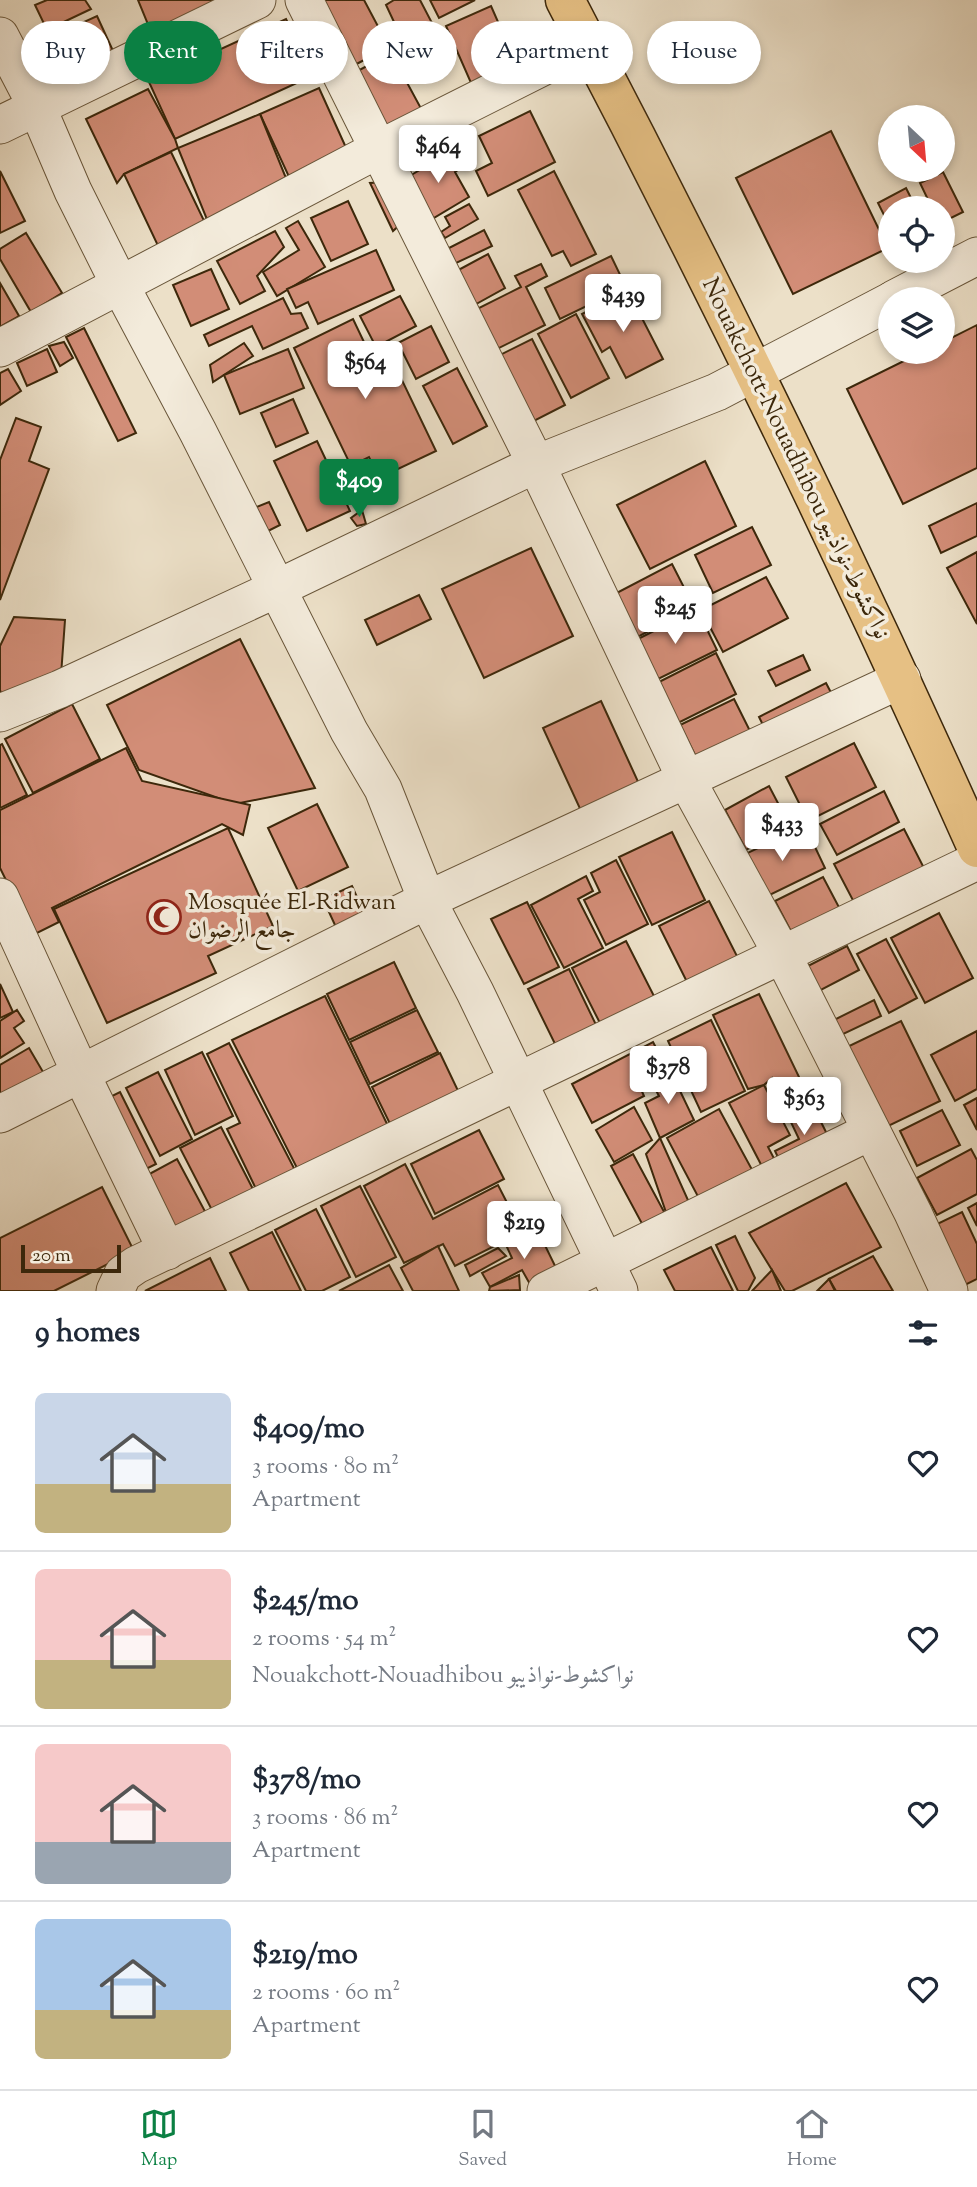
<!DOCTYPE html>
<html lang="en">
<head>
<meta charset="utf-8">
<style>
  :root { --surface:#fff; --page:#f2f2f3; --text:#1f2937; --muted:#747a83; --line:#e0e1e3; --accent:#0b8043 }
  body { margin:0; font-family:"Sorts Mill Goudy",Amiri,serif; background:var(--page); color:var(--text); height:100vh; display:flex; flex-direction:column; font-size:26px; white-space:nowrap }
  * { box-sizing:border-box; margin:0 }
  p { font-size:23px; color:var(--muted) }
  .icon { flex:none; width:38px; height:38px; fill:none; stroke:currentColor; stroke-width:2; stroke-linecap:round; stroke-linejoin:round }
  .map { position:relative; height:1291px; overflow:hidden }
  .drawer { display:flex; flex-direction:column; background:var(--surface); flex:1 }
  .drawer>* { flex:none }
  .top-card { position:absolute; left:21px; top:21px; width:936px; height:63px; display:flex; gap:14px }
  .needle { width:46px; rotate:154deg }
  .buttons { position:absolute; left:878px; top:105px; display:grid; gap:14px }
  .buttons a { display:grid; place-items:center; width:77px; height:77px; border-radius:50%; background:var(--surface); box-shadow:0 4px 10px #0003; font-size:35px }
  .scale { position:absolute; left:21px; bottom:18px; width:100px; box-sizing:border-box; padding-left:7px; border:4px solid #3d280b; border-top:0; font-size:19px; line-height:24px; white-space:nowrap; color:#3d280b; -webkit-text-stroke:5px #f3ebdb; paint-order:stroke }
  .price { position:absolute; translate:-50% -60px; padding:0 16px; border-radius:7px; background:#fff; color:#222; font-size:23px; line-height:46px; filter:drop-shadow(0 2px 4px #0008) }
  .price::after { content:''; position:absolute; left:50%; top:42px; width:21px; height:16px; margin-left:-10px; background:inherit; clip-path:polygon(0 0,100% 0,50% 100%) }
  .price.selected { background:var(--accent); color:#fff }
  ul { padding:0; list-style:none }
  li { display:flex; align-items:center; gap:21px; height:175px; padding:0 35px }
  li+li { border-top:2px solid var(--line) }
  li span { display:grid; place-items:center; flex:none; width:196px; height:140px; border-radius:10px; color:#555 }
  li>.icon { margin-inline-start:auto }
  span .icon { width:84px; height:84px; fill:#fffc; stroke-width:1 }
  li b { font-size:30px }
  h2 { display:flex; justify-content:space-between; align-items:center; height:84px; padding:0 35px; font-size:30px }
  .tag { padding:0 24px; border-radius:32px; background:var(--surface); box-shadow:0 4px 10px #0003; font-size:24px; line-height:63px }
  .tag.selected { background:var(--accent); color:#fff }
  .tab-bar { display:flex; justify-content:space-around; align-items:center; height:98px; border-top:2px solid var(--line); background:var(--surface); font-size:19px; color:var(--muted) }
  .tab-bar a { display:grid; justify-items:center; gap:4px }
  .tab-bar .selected { color:var(--accent) }
  .map>svg:first-child { display:block }
</style>
</head>
<body>
<div class="map">
<svg width="977" height="1291" viewBox="0 0 977 1291">
  <rect width="100%" height="100%" fill="#ece0c8"/>
  <filter id="stains"><feTurbulence type="fractalNoise" baseFrequency=".00286" numOctaves="4"/><feColorMatrix values="0 0 0 0 .2 0 0 0 0 .09 0 0 0 0 .02 0 0 0 .5 -.17"/></filter>
  <radialGradient id="worn" r=".72"><stop offset=".6" stop-color="#630" stop-opacity="0"/><stop offset="1" stop-color="#630" stop-opacity=".3"/></radialGradient>
  <!-- building -->
  <g fill="#d28d77" stroke="#3d280b" stroke-width="2">
    <polygon points="47,0 85,0 91,9 47,30 35,5"/>
    <polygon points="138,0 250,0 156,44"/>
    <polygon points="318,0 364,0 389,47 347,69"/>
    <polygon points="394,0 420,0 432,23 402,39 386,5"/>
    <polygon points="430,0 475,0 439,18"/>
    <polygon points="491,6 520,72 475,92 446,26"/>
    <polygon points="97,16 114,53 68,75 51,37"/>
    <polygon points="286,19 312,76 175,139 149,82"/>
    <polygon points="391,53 424,114 384,135 352,74"/>
    <polygon points="319,88 348,152 290,179 260,114"/>
    <polygon points="148,89 175,139 178,148 124,174 117,183 86,119"/>
    <polygon points="530,111 555,162 488,196 476,171 492,163 479,136"/>
    <polygon points="260,114 290,188 208,222 178,148"/>
    <polygon points="831,131 888,248 793,294 736,178"/>
    <polygon points="458,147 467,164 455,172 469,197 427,222 403,180"/>
    <polygon points="171,152 207,227 160,250 124,174"/>
    <polygon points="0,171 25,221 0,233"/>
    <polygon points="554,171 596,254 571,266 563,251 552,256 518,190"/>
    <polygon points="943,172 963,212 943,222 943,208 932,208 920,183"/>
    <polygon points="386,182 403,222 393,231 370,183"/>
    <polygon points="906,188 916,208 891,208 891,229 878,203"/>
    <polygon points="348,201 368,244 331,261 311,218"/>
    <polygon points="469,204 478,219 445,238 441,232 450,226 445,217"/>
    <polygon points="298,221 325,267 277,296 263,272 299,250 286,228"/>
    <polygon points="484,230 492,246 454,264 447,249"/>
    <polygon points="275,231 284,247 257,276 265,291 240,304 217,261"/>
    <polygon points="26,233 62,293 31,312 0,259 0,249"/>
    <polygon points="376,250 394,290 318,324 308,302 296,308 287,289"/>
    <polygon points="488,254 505,288 469,308 451,274"/>
    <polygon points="611,256 626,287 560,319 545,288"/>
    <polygon points="541,264 547,276 526,287 545,325 489,353 469,313 521,287 515,276"/>
    <polygon points="211,269 229,309 191,326 173,285"/>
    <polygon points="0,283 19,316 0,327"/>
    <polygon points="628,291 663,359 626,378 610,347 602,352 582,314"/>
    <polygon points="400,296 416,326 376,347 360,316"/>
    <polygon points="283,298 291,314 301,313 308,328 263,349 252,326 209,346 204,335"/>
    <polygon points="576,314 609,378 571,398 538,334"/>
    <polygon points="353,319 372,359 388,351 436,451 379,478 369,457 351,466 294,348"/>
    <polygon points="977,325 977,468 903,504 847,389 922,352 943,352 943,342"/>
    <polygon points="431,326 449,362 416,379 398,343"/>
    <polygon points="84,328 136,433 118,441 66,337"/>
    <polygon points="532,339 565,405 526,425 492,359"/>
    <polygon points="64,342 73,358 60,366 49,346"/>
    <polygon points="244,343 253,356 213,382 210,365"/>
    <polygon points="47,349 57,372 27,386 17,363"/>
    <polygon points="288,349 304,388 240,414 224,375"/>
    <polygon points="457,368 487,426 453,444 423,386"/>
    <polygon points="8,369 21,391 0,405 0,373"/>
    <polygon points="293,399 308,433 276,447 261,413"/>
    <polygon points="16,418 41,427 29,461 49,469 0,600 0,460"/>
    <polygon points="317,441 350,511 307,531 274,461"/>
    <polygon points="705,461 736,526 650,569 617,505"/>
    <polygon points="366,471 373,491 353,499 346,481"/>
    <polygon points="269,502 280,525 260,535 254,508"/>
    <polygon points="977,503 977,536 941,553 929,526"/>
    <polygon points="362,510 366,524 357,526 351,518"/>
    <polygon points="752,527 771,565 713,593 695,555"/>
    <polygon points="531,548 573,636 484,678 442,589"/>
    <polygon points="977,552 977,624 947,568"/>
    <polygon points="672,564 694,607 632,640 609,597"/>
    <polygon points="766,577 788,618 723,652 701,610"/>
    <polygon points="419,595 431,619 377,645 365,620"/>
    <polygon points="697,609 717,650 652,682 632,642"/>
    <polygon points="14,617 65,620 60,689 7,709 0,690 0,646"/>
    <polygon points="240,639 315,788 235,804 139,770 107,705"/>
    <polygon points="716,653 736,694 676,724 655,684"/>
    <polygon points="803,655 810,670 776,686 768,671"/>
    <polygon points="826,683 838,706 770,739 759,717"/>
    <polygon points="734,699 755,741 701,767 680,725"/>
    <polygon points="601,701 640,786 582,813 543,728"/>
    <polygon points="72,704 100,759 33,793 5,739"/>
    <polygon points="854,743 876,787 808,821 786,777"/>
    <polygon points="2,744 27,795 0,808 0,745"/>
    <polygon points="126,748 142,781 250,805 243,835 222,824 52,908 59,922 33,935 0,868 0,810"/>
    <polygon points="769,786 790,826 746,850 725,810"/>
    <polygon points="884,791 899,822 837,855 820,824"/>
    <polygon points="317,804 348,867 298,891 268,828"/>
    <polygon points="805,826 825,868 759,900 739,857"/>
    <polygon points="228,828 273,926 208,956 216,973 107,1023 54,909"/>
    <polygon points="904,829 926,872 857,908 834,864"/>
    <polygon points="672,832 705,900 652,925 619,857"/>
    <polygon points="616,860 648,924 606,945 584,900 600,892 591,873"/>
    <polygon points="586,876 593,891 578,899 603,948 564,968 531,905"/>
    <polygon points="823,877 842,913 794,937 775,901"/>
    <polygon points="352,886 369,924 340,936 323,899"/>
    <polygon points="709,901 742,966 692,992 659,926"/>
    <polygon points="527,902 559,967 524,984 491,919"/>
    <polygon points="939,913 973,978 925,1003 891,938"/>
    <polygon points="886,939 917,998 889,1013 857,954"/>
    <polygon points="626,941 657,1002 603,1029 572,968"/>
    <polygon points="847,946 859,970 817,992 804,968"/>
    <polygon points="394,962 416,1008 349,1040 327,994"/>
    <polygon points="569,969 599,1031 558,1050 528,989"/>
    <polygon points="0,984 13,1012 0,1018"/>
    <polygon points="759,994 813,1106 789,1118 772,1078 764,1085 748,1089 713,1015"/>
    <polygon points="325,996 390,1130 300,1174 232,1040"/>
    <polygon points="874,1000 881,1016 839,1036 832,1021"/>
    <polygon points="17,1010 24,1021 14,1028 24,1043 0,1058 0,1021"/>
    <polygon points="417,1010 438,1052 370,1084 350,1042"/>
    <polygon points="711,1020 745,1091 701,1112 668,1041"/>
    <polygon points="901,1021 940,1101 882,1129 843,1049"/>
    <polygon points="977,1031 977,1089 955,1101 931,1055"/>
    <polygon points="653,1042 665,1065 637,1080 644,1096 592,1123 572,1084"/>
    <polygon points="229,1043 297,1174 258,1193 227,1129 240,1123 207,1054"/>
    <polygon points="29,1048 46,1077 4,1100 0,1093 0,1065"/>
    <polygon points="202,1052 233,1116 195,1135 165,1070"/>
    <polygon points="440,1053 461,1097 393,1130 372,1087"/>
    <polygon points="670,1070 694,1120 660,1138 645,1103 659,1096 650,1079"/>
    <polygon points="158,1072 192,1139 160,1156 126,1088"/>
    <polygon points="764,1085 790,1135 768,1147 780,1170 767,1176 729,1103"/>
    <polygon points="120,1092 156,1164 138,1173 102,1101"/>
    <polygon points="977,1098 977,1130 964,1105"/>
    <polygon points="813,1106 831,1142 782,1166 775,1151 799,1139 789,1118"/>
    <polygon points="634,1107 652,1140 614,1162 596,1130"/>
    <polygon points="719,1109 756,1177 703,1206 667,1138"/>
    <polygon points="942,1110 960,1145 917,1166 900,1131"/>
    <polygon points="221,1127 256,1195 215,1216 180,1148"/>
    <polygon points="479,1130 504,1179 435,1214 411,1164"/>
    <polygon points="660,1138 692,1209 669,1221 646,1154"/>
    <polygon points="971,1149 977,1160 977,1194 937,1215 917,1178"/>
    <polygon points="633,1154 669,1221 647,1233 611,1166"/>
    <polygon points="177,1159 208,1217 173,1236 142,1178"/>
    <polygon points="405,1164 433,1219 498,1185 522,1232 455,1266 443,1244 404,1263 364,1186"/>
    <polygon points="846,1183 881,1247 792,1291 785,1291 749,1233"/>
    <polygon points="360,1186 396,1257 356,1277 321,1206"/>
    <polygon points="102,1187 134,1251 54,1291 0,1291 0,1238"/>
    <polygon points="977,1203 977,1226 968,1208"/>
    <polygon points="316,1209 350,1277 322,1291 306,1291 275,1230"/>
    <polygon points="962,1212 977,1244 977,1279 959,1288 931,1227"/>
    <polygon points="537,1229 558,1272 531,1286 522,1270 490,1287 482,1273 512,1258 506,1245"/>
    <polygon points="272,1232 301,1291 249,1291 230,1253"/>
    <polygon points="735,1236 755,1278 748,1291 738,1291 716,1245"/>
    <polygon points="438,1246 459,1291 413,1291 401,1268"/>
    <polygon points="711,1247 733,1291 675,1291 664,1270"/>
    <polygon points="498,1248 506,1256 470,1276 465,1265"/>
    <polygon points="873,1256 893,1291 836,1291 829,1279"/>
    <polygon points="210,1258 226,1291 145,1291"/>
    <polygon points="389,1265 403,1291 339,1291"/>
    <polygon points="772,1270 781,1291 752,1291"/>
    <polygon points="519,1275 520,1290 489,1291 490,1287"/>
    <polygon points="829,1279 835,1291 817,1291"/>
  </g>
  <g fill="none" stroke-linecap="round" stroke-linejoin="round">
    <!-- minor casing -->
    <g stroke="#69563a" stroke-width="39">
      <g id="minor">
        <polyline points="304,0 536,464 686,779 782,954 913,1213 949,1291"/>
        <polyline points="0,36 37,107 73,191 120,285 198,432 349,731 383,789 427,900 475,992 619,1291"/>
        <polyline points="0,125 257,0"/>
        <polyline points="894,299 977,256"/>
        <polyline points="0,348 379,149 588,44"/>
        <polyline points="0,713 60,689 276,589 536,464 717,392 891,301"/>
        <polyline points="0,897 81,1074 167,1251"/>
        <polyline points="0,1114 427,900 902,679"/>
        <polyline points="115,1291 123,1274 136,1265 977,861"/>
        <polyline points="546,1291 871,1131"/>
      </g>
    </g>
    <!-- trunk casing -->
    <g stroke="#3d280b" stroke-width="41">
      <path id="trunk" d="M565,0c146,278 284,561 412,848"/>
    </g>
    <!-- minor -->
    <use href="#minor" stroke="#f3ebdb" stroke-width="37"/>
    <!-- trunk -->
    <use href="#trunk" stroke="#e6c084" stroke-width="38"/>
  </g>
  <!-- icons -->
  <defs>
    <g id="mosque-ring" transform="scale(1.75)"><circle r="9.5" fill="#f3ebdb" stroke="#8f2418" stroke-width="1.5"/><path d="M3.5-4.9A6 6 0 1 0 3.5 4.9A5 5 0 1 1 3.5-4.9Z" fill="#8f2418"/></g>
  </defs>
  <g fill-rule="evenodd">
    <use href="#mosque-ring" x="164" y="917"/>
  </g>
  <g text-anchor="middle" dominant-baseline="central" stroke-width="7" stroke-linejoin="round" paint-order="stroke">
    <!-- street labels -->
    <g font-size="24" fill="#3d280b" stroke="#f3ebdb">
      <text transform="translate(795 459) rotate(64)">Nouakchott-Nouadhibou نواكشوط-نواذيبو</text>
    </g>
    <!-- poi labels -->
    <g font-size="24" fill="#3d280b" stroke="#f3ebdb" text-anchor="start">
      <text x="188" y="903">Mosquée El-Ridwan<tspan x="188" dy="28">جامع الرضوان</tspan></text>
    </g>
  </g>
  <rect width="100%" height="100%" filter="url(#stains)"/>
  <rect width="100%" height="100%" fill="url(#worn)"/>
</svg>
<div class="buttons">
<a><svg class="needle" viewBox="-14 -14 28 28"><path d="M0-13l5 13h-10z" fill="#e53935"/><path d="M0 13l5-13h-10z" fill="#747a83"/></svg></a>
<a><svg class="icon" aria-label="locate" viewBox="0 0 24 24"><circle cx="12" cy="12" r="6"/><path d="M12 2v4M12 18v4M2 12h4M18 12h4"/></svg></a>
<a><svg class="icon" aria-label="layers" viewBox="0 0 24 24"><path d="M12 4l9 5-9 5-9-5zM3 14l9 5 9-5"/></svg></a>
</div>
<div class="scale">20 m</div>
<b class="price" style="left:438px;top:185px">$464</b>
<b class="price" style="left:623px;top:334px">$439</b>
<b class="price" style="left:365px;top:401px">$564</b>
<b class="price selected" style="left:359px;top:519px">$409</b>
<b class="price" style="left:675px;top:646px">$245</b>
<b class="price" style="left:782px;top:863px">$433</b>
<b class="price" style="left:668px;top:1106px">$378</b>
<b class="price" style="left:804px;top:1137px">$363</b>
<b class="price" style="left:524px;top:1261px">$219</b>
<div class="top-card">
<a class="tag">Buy</a>
<a class="tag selected">Rent</a>
<a class="tag">Filters</a>
<a class="tag">New</a>
<a class="tag">Apartment</a>
<a class="tag">House</a>
</div>
</div>
<section class="drawer">
<h2>9 homes<svg class="icon" aria-label="filters" viewBox="0 0 24 24"><path d="M4 7h16M4 17h16"/><circle cx="9" cy="7" r="2"/><circle cx="15" cy="17" r="2"/></svg></h2>
<ul>
<li><span style="background:linear-gradient(#c9d6e8 65%,#c2b280 0)"><svg class="icon" aria-label="home" viewBox="0 0 24 24"><path d="M3 11l9-7 9 7M6 9v11h12V9"/></svg></span><div><b>$409/mo</b><p>3 rooms · 80 m²</p><p>Apartment</p></div><svg class="icon" aria-label="heart" viewBox="0 0 24 24"><path d="M12 20l-8-8c-3-5 5-10 8-4 3-6 11-1 8 4z"/></svg></li>
<li><span style="background:linear-gradient(#f6c9c9 65%,#c2b280 0)"><svg class="icon" aria-label="home" viewBox="0 0 24 24"><path d="M3 11l9-7 9 7M6 9v11h12V9"/></svg></span><div><b>$245/mo</b><p>2 rooms · 54 m²</p><p>Nouakchott-Nouadhibou نواكشوط-نواذيبو</p></div><svg class="icon" aria-label="heart" viewBox="0 0 24 24"><path d="M12 20l-8-8c-3-5 5-10 8-4 3-6 11-1 8 4z"/></svg></li>
<li><span style="background:linear-gradient(#f6c9c9 70%,#9aa5b1 0)"><svg class="icon" aria-label="home" viewBox="0 0 24 24"><path d="M3 11l9-7 9 7M6 9v11h12V9"/></svg></span><div><b>$378/mo</b><p>3 rooms · 86 m²</p><p>Apartment</p></div><svg class="icon" aria-label="heart" viewBox="0 0 24 24"><path d="M12 20l-8-8c-3-5 5-10 8-4 3-6 11-1 8 4z"/></svg></li>
<li><span style="background:linear-gradient(#a9c7e8 65%,#c2b280 0)"><svg class="icon" aria-label="home" viewBox="0 0 24 24"><path d="M3 11l9-7 9 7M6 9v11h12V9"/></svg></span><div><b>$219/mo</b><p>2 rooms · 60 m²</p><p>Apartment</p></div><svg class="icon" aria-label="heart" viewBox="0 0 24 24"><path d="M12 20l-8-8c-3-5 5-10 8-4 3-6 11-1 8 4z"/></svg></li>
</ul>
</section>
<nav class="tab-bar">
<a class="selected"><svg class="icon" aria-label="map" viewBox="0 0 24 24"><path d="M3 6l6-2 6 2 6-2v14l-6 2-6-2-6 2zM9 4v14M15 6v14"/></svg>Map</a>
<a><svg class="icon" aria-label="saved" viewBox="0 0 24 24"><path d="M7 4h10v16l-5-4-5 4z"/></svg>Saved</a>
<a><svg class="icon" aria-label="home" viewBox="0 0 24 24"><path d="M3 11l9-7 9 7M6 9v11h12V9"/></svg>Home</a>
</nav>
</body>
</html>
